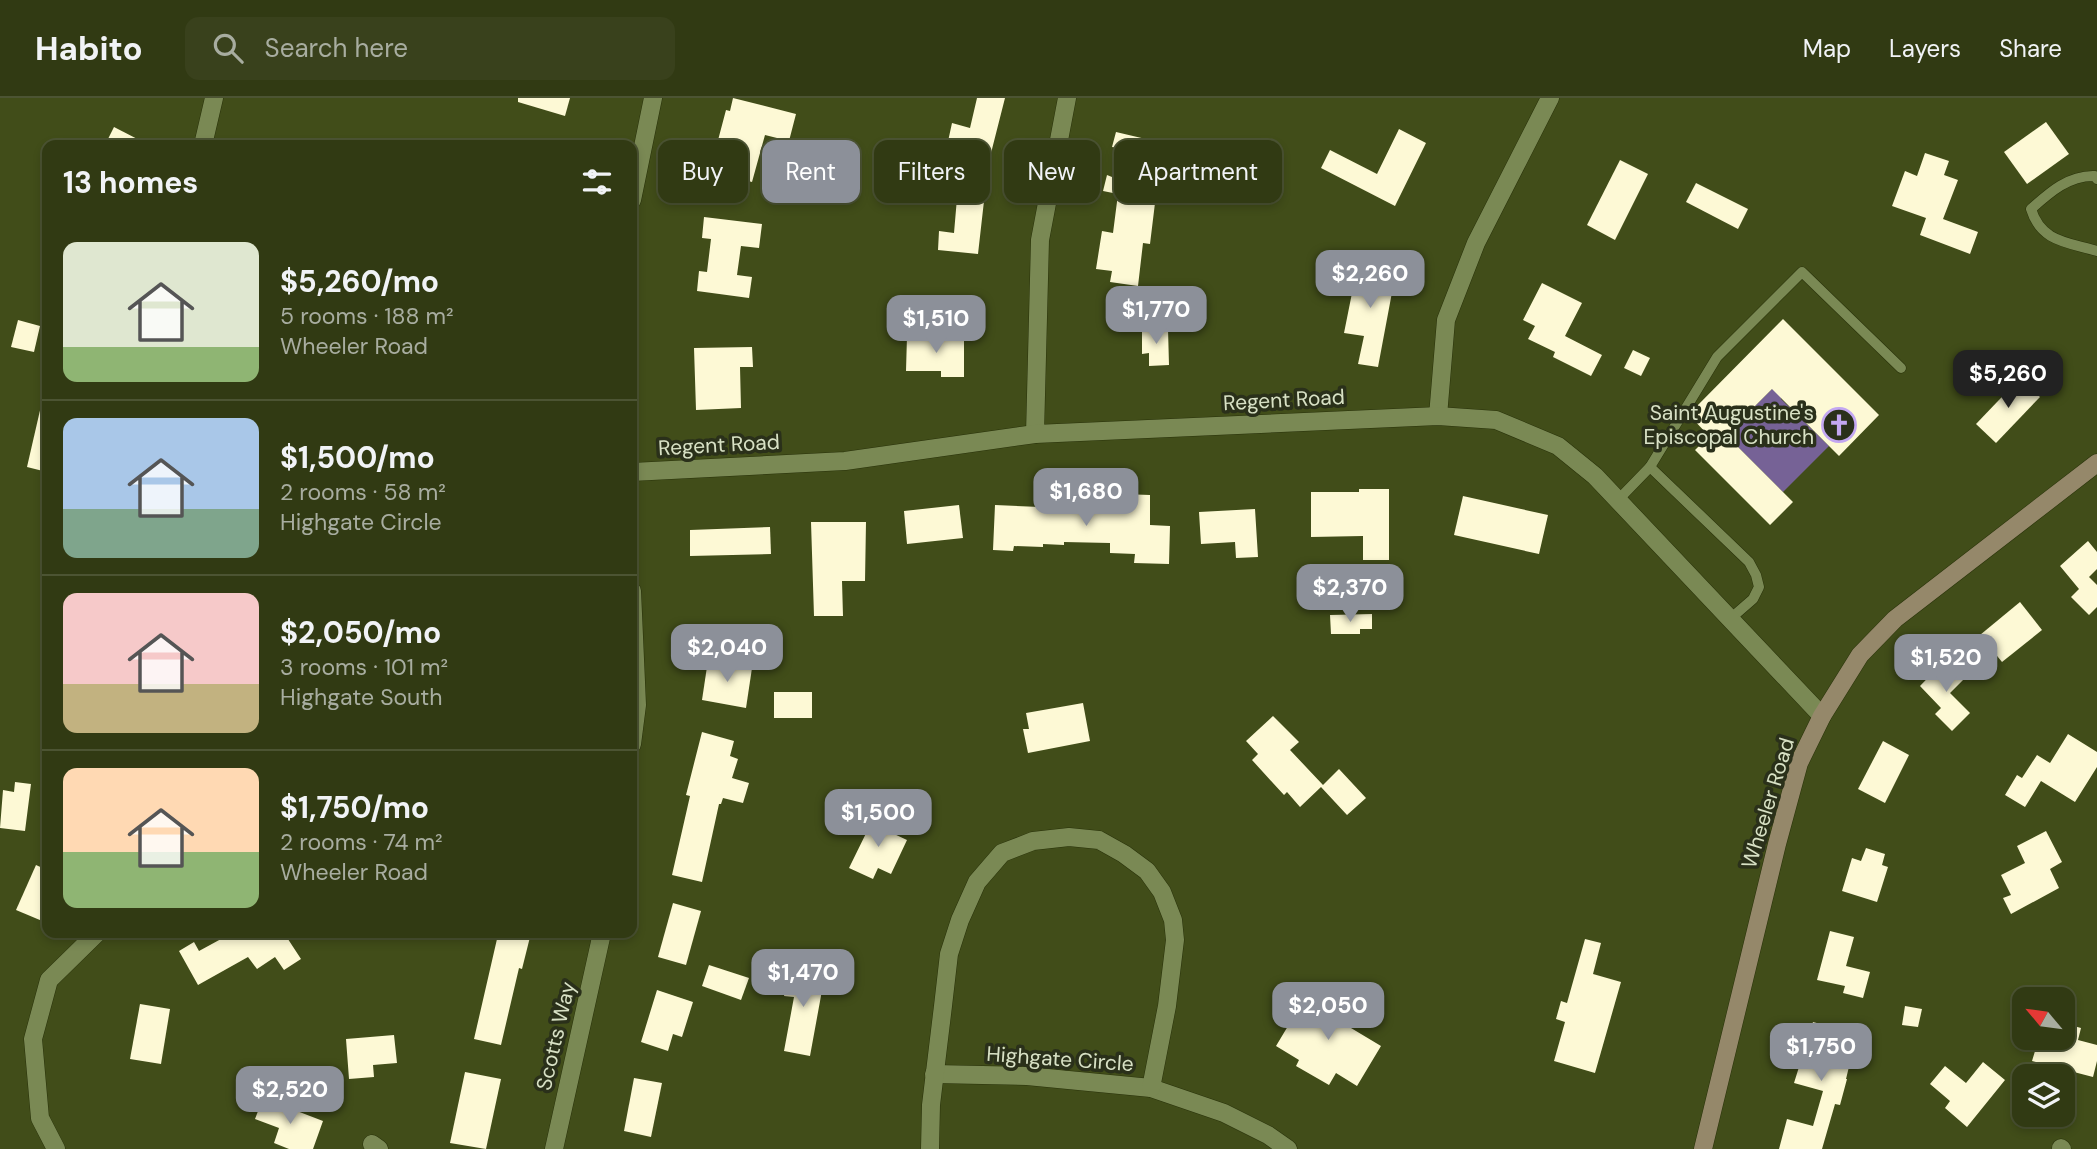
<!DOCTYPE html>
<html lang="en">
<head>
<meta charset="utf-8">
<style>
  :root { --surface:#313a13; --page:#39411c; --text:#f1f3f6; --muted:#a8ada0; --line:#4c5433; --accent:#8c9099 }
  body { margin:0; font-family:"DM Sans",sans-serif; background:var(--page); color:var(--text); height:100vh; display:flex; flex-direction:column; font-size:26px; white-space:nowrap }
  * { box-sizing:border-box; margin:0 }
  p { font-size:23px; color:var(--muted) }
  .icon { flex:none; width:38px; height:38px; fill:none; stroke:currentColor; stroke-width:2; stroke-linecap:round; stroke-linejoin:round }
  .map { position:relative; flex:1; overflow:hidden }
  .panel { position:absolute; left:42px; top:42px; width:595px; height:798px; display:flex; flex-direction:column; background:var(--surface); border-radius:14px; box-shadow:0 4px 10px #0003,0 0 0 2px var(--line) }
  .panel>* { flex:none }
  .hud { position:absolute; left:658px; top:42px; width:665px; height:63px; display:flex; gap:14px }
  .needle { width:46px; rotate:299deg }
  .fabs { position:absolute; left:2012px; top:889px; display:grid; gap:14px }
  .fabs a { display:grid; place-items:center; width:63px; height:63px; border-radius:14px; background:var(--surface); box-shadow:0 4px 10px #0003,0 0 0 2px var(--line); font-size:35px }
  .price { position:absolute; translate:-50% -60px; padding:0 16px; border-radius:14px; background:var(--accent); color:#fff; font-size:23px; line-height:46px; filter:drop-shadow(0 2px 4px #0008) }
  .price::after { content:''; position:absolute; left:50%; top:42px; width:21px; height:16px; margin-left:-10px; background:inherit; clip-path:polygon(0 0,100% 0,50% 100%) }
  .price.on { background:#222; color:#fff }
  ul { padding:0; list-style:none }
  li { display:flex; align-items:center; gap:21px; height:175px; padding:0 21px }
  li+li { border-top:2px solid var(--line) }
  li span { display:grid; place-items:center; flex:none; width:196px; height:140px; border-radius:14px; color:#555 }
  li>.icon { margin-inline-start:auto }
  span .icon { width:84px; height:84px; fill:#fffc; stroke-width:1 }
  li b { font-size:30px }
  h2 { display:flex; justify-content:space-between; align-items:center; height:84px; padding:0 21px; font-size:30px }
  .pill { padding:0 24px; border-radius:14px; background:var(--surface); box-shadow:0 4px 10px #0003,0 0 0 2px var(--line); font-size:24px; line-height:63px }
  .pill.on { background:var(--accent); color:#fff }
  header { display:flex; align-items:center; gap:42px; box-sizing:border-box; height:98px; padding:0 35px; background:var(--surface); border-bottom:2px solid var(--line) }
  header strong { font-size:33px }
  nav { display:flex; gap:38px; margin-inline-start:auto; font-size:24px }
  .search { width:490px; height:63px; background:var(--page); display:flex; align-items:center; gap:18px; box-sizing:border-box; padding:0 24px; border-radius:14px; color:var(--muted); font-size:26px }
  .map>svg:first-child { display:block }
</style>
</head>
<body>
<header>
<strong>Habito</strong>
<div class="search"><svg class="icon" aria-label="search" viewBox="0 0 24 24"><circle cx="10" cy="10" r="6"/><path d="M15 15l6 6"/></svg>Search here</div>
<nav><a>Map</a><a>Layers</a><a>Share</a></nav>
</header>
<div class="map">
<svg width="2097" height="1051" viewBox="0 0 2097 1051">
  <rect width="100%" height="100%" fill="#414d19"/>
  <!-- green -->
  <polygon fill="#766296" points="1780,283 1781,301 1829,348 1783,394 1726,337"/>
  <!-- building -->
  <g fill="#fdf9d5">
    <polygon points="518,0 570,0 565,18 518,4"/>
    <polygon points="733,0 796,16 789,43 765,37 752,84 718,75 725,49 717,46 726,12 730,13"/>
    <polygon points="977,0 1005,0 990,59 947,48 952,25 970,30"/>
    <polygon points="2046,24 2069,56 2027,86 2004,54"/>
    <polygon points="114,29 149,47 105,47"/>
    <polygon points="1399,31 1426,45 1395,108 1321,70 1330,52 1377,76"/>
    <polygon points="1116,34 1201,54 1197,72 1171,66 1162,106 1155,105 1150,146 1143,145 1138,188 1110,184 1112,173 1096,171 1102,133 1113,135 1118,96 1103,93 1107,77 1112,79 1118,50 1112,49"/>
    <polygon points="1925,55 1949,63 1944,77 1958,82 1943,121 1978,134 1970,156 1920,137 1926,120 1892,108 1905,73 1917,78"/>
    <polygon points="1620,62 1648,76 1615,142 1587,127"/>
    <polygon points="1696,85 1748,111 1738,131 1686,104"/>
    <polygon points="957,100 984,103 978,156 938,152 939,133 954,135"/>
    <polygon points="704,119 762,126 759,150 741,148 737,177 752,179 749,200 697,193 699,173 707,174 711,141 702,140"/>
    <polygon points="1358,165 1396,173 1378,269 1358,266 1364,238 1344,235"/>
    <polygon points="1542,185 1582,205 1565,238 1602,257 1591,278 1553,259 1555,254 1528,241 1535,228 1523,222"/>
    <polygon points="1783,221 1879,317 1839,358 1772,291 1726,337 1793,404 1770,427 1695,352 1709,338 1690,318 1695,310"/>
    <polygon points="18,222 40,228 34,254 11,249"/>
    <polygon points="1142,231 1168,231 1169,267 1149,268 1149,255 1142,256"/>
    <polygon points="907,238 964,239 964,279 941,279 941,273 906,273"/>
    <polygon points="752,249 753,269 740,269 741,310 696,312 694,250"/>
    <polygon points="1633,252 1650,260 1641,278 1624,270"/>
    <polygon points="2020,280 2040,299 1996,345 1976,326"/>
    <polygon points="41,308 47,309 47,374 27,369"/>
    <polygon points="1359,391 1389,391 1389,462 1363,462 1363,438 1311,439 1311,394 1359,394"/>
    <polygon points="1122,396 1150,397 1150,427 1170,428 1169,466 1134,465 1135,456 1110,455 1110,445 1064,444 1064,447 1043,446 1043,449 1014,448 1013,453 993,452 995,407 1088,411 1088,402 1122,403"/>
    <polygon points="1463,398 1548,417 1539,456 1454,437"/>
    <polygon points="959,407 963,440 907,446 904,413"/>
    <polygon points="1255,411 1258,459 1236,460 1235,444 1201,446 1199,414"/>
    <polygon points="811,424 866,424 865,483 842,483 843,518 814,518"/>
    <polygon points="770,429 771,456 690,458 690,432"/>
    <polygon points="2088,443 2097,454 2097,471 2089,479 2097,487 2097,509 2089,517 2071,499 2079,491 2060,468"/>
    <polygon points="2020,504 2042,532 2002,564 1980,537"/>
    <polygon points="1372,516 1372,531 1360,531 1360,536 1331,536 1330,517"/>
    <polygon points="1946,561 1965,580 1950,595 1970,615 1952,633 1935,616 1941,610 1920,588"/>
    <polygon points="708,562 752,570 746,610 702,602"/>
    <rect x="774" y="594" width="38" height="26"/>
    <polygon points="1083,605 1090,643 1028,655 1023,631 1029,631 1026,615"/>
    <polygon points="1273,618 1299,644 1290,652 1323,687 1339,671 1366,700 1347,717 1321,689 1300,709 1287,694 1284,697 1252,662 1258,656 1246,643"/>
    <polygon points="702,634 734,643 730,658 738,661 732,680 749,685 743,705 723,700 721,706 719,706 702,784 672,777 690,698 686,697"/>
    <polygon points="2068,636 2097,654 2097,669 2075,704 2041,683 2025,709 2005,697 2017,677 2022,680 2037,657 2050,665"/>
    <polygon points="1883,643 1909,657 1885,705 1858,691"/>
    <polygon points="15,684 31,686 25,733 0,730 3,692 14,694"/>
    <polygon points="875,717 896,727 892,735 907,742 891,776 878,770 873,781 849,770"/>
    <polygon points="2046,733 2062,764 2050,771 2059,790 2011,816 2003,800 2011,797 2001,777 2025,765 2017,748"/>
    <polygon points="1866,750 1885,756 1882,767 1888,769 1877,804 1842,793 1852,760 1861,763"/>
    <polygon points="36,767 47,772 47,825 16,812"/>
    <polygon points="673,805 701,813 686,867 658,859"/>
    <polygon points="1830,833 1854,839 1846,868 1870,874 1863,900 1843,895 1845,888 1817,882"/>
    <polygon points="232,835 284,835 301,861 284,872 275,859 257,871 248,859 198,887 179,853 194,844 199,853"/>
    <polygon points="501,835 531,835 522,871 519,870 501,947 474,941 497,841 500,842"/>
    <polygon points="1585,841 1601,845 1593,876 1621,884 1595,975 1554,963 1565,924 1556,921 1561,903 1567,905"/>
    <polygon points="709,867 749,880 741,902 702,888"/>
    <polygon points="790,869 825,876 810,958 784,953 794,899 784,898"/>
    <polygon points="1321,888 1347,904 1336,921 1381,948 1357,988 1336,975 1329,987 1296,968 1299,962 1276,948 1297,913 1304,918"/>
    <polygon points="657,892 693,904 682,939 673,936 668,953 641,944"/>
    <polygon points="140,906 170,911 161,966 130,961"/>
    <polygon points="1905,908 1922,911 1918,929 1902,927"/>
    <polygon points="1813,924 1857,936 1846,981 1847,981 1840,1007 1835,1006 1822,1051 1779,1051 1787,1021 1813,1028 1823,993 1794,985"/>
    <polygon points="2063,925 2081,930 2078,942 2097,947 2097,963 2093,979 2070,973 2069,981 2063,980 2063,971 2032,963 2039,940 2063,940"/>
    <polygon points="394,937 397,965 373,967 374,979 349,981 346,941"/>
    <polygon points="1983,964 2005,982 1967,1029 1945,1010 1950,1003 1930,986 1945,968 1966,985"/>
    <polygon points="465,974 501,981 486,1051 450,1045"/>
    <polygon points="634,980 662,985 651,1039 624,1033"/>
    <polygon points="263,1000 323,1023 313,1051 289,1051 274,1045 279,1030 255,1021"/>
  </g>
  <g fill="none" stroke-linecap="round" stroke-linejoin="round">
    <!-- lane casing -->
    <g stroke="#29320a" stroke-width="11">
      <g id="lane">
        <path d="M2097,81l-2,-3c-26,-1 -45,16 -64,33 10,33 36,33 66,42"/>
        <polyline points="1650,369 1749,464 1756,477 1759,489 1753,501 1730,521"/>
        <polyline points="1618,402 1650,369 1717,259 1802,174 1901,270"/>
      </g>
    </g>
    <!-- street casing -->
    <g stroke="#29320a" stroke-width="19">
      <g id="street">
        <polyline points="203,47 214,0"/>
        <polyline points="632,102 653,0"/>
        <polyline points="1438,318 1446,222 1476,145 1550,0"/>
        <polyline points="1035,336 1040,142 1067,0"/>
        <polyline points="632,374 845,363 1035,336 1438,318 1496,322 1558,348 1595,378 1822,618"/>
        <polyline points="632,493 637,607 632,646"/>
        <polyline points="934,976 1027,978 1151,990 1224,1015 1268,1037 1288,1051"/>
        <polyline points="372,1046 379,1051"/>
        <polyline points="2061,1050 2062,1051"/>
        <polyline points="56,1051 40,1020 33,941 49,882 97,835"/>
        <polyline points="554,1051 602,835"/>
        <polyline points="930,1051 931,1007 943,908 949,856 960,822 977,784 1002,755 1033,743 1069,739 1099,742 1124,756 1147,773 1162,794 1173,822 1175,842 1167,908 1151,990"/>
      </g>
    </g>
    <!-- secondary casing -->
    <g stroke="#29320a" stroke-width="19">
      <polyline id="secondary" points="1703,1051 1777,746 1799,665 1822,618 1860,557 1895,521 2097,365"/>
    </g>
    <!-- lane -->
    <use href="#lane" stroke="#7a8954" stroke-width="10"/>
    <!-- street -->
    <use href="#street" stroke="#7a8954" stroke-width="18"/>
    <!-- secondary -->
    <use href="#secondary" stroke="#95886a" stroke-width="18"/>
  </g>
  <!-- icons -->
  <defs>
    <g id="church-ring" transform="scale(1.75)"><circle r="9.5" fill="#2a301a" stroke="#c3a7f2" stroke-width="1.5"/><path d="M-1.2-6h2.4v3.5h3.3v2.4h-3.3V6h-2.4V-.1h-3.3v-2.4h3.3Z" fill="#c3a7f2"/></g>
  </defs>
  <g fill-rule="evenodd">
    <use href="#church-ring" x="1839" y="327"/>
  </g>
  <g text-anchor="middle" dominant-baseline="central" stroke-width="7" stroke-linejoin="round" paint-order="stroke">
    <!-- street labels -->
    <g font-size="21" fill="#d8e1c5" stroke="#2a301a">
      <text transform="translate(1284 302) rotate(-3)">Regent Road</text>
      <text transform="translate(719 347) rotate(-3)">Regent Road</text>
      <text transform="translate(1768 705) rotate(-73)">Wheeler Road</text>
      <text transform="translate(556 938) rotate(-77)">Scotts Way</text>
      <text transform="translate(1060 961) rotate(4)">Highgate Circle</text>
    </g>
    <!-- poi labels -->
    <g font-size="21" fill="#d8e1c5" stroke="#2a301a" text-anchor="end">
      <text x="1814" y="315">Saint Augustine's<tspan x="1814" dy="24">Episcopal Church</tspan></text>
    </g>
  </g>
</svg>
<div class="fabs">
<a><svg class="needle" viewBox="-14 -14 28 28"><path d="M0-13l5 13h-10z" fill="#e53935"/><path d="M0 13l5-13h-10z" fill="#a8ada0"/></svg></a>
<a><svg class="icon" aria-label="layers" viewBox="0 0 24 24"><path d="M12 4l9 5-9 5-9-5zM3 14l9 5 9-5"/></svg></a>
</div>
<b class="price" style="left:1370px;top:212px">$2,260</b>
<b class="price" style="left:1156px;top:248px">$1,770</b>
<b class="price" style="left:936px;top:257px">$1,510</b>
<b class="price on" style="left:2008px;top:312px">$5,260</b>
<b class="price" style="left:1086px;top:430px">$1,680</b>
<b class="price" style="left:1350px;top:526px">$2,370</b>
<b class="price" style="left:727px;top:586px">$2,040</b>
<b class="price" style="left:1946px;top:596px">$1,520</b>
<b class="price" style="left:878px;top:751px">$1,500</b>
<b class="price" style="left:803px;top:911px">$1,470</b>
<b class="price" style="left:1328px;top:944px">$2,050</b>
<b class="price" style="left:1821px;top:985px">$1,750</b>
<b class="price" style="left:290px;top:1028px">$2,520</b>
<div class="hud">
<a class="pill">Buy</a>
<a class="pill on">Rent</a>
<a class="pill">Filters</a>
<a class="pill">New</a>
<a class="pill">Apartment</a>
</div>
<section class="panel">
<h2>13 homes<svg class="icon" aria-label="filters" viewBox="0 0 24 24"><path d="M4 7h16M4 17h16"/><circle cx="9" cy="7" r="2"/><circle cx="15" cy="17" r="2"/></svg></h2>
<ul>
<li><span style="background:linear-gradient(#dfe7d0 75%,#8fb573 0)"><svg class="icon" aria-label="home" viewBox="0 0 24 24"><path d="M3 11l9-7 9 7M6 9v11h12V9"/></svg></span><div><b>$5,260/mo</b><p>5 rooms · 188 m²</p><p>Wheeler Road</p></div></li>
<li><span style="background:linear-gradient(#a9c7e8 65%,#7fa58c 0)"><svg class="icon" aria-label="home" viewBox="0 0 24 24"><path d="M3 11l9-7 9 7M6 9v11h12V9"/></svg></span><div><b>$1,500/mo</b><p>2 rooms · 58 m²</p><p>Highgate Circle</p></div></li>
<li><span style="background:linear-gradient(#f6c9c9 65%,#c2b280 0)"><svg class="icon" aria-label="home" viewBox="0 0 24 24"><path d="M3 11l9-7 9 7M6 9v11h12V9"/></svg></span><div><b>$2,050/mo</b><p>3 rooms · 101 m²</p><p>Highgate South</p></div></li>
<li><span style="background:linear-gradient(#ffd9b3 60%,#8fb573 0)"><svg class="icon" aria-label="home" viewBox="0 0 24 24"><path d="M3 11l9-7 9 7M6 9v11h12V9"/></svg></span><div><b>$1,750/mo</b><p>2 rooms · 74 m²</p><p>Wheeler Road</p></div></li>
</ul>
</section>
</div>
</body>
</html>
